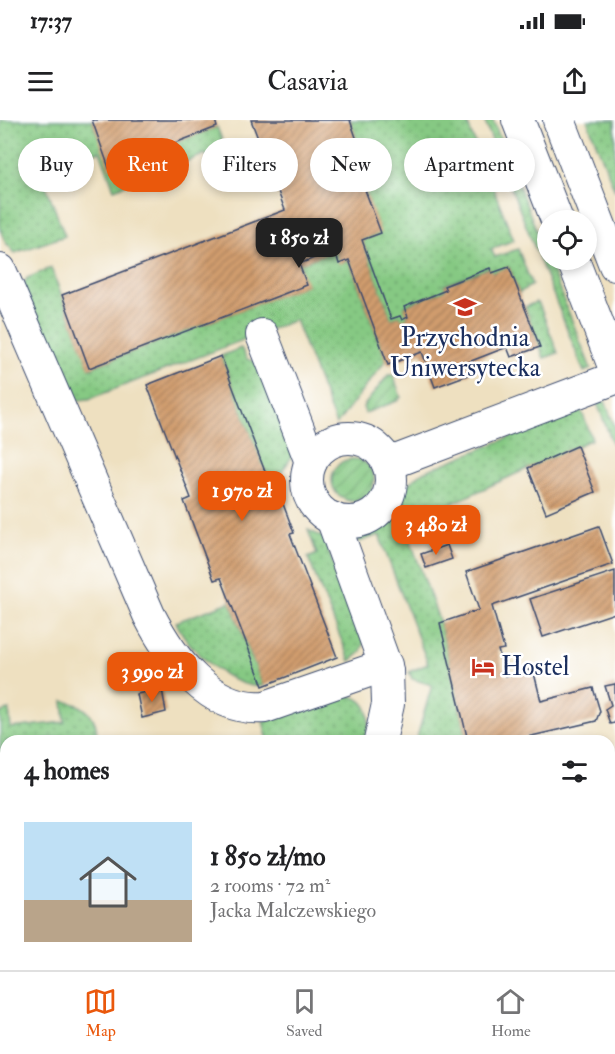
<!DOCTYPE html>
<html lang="en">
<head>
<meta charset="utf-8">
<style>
  :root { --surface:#fff; --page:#f6f6f6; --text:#202124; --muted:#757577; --line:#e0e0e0; --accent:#ea580c }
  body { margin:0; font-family:"IM FELL Double Pica",serif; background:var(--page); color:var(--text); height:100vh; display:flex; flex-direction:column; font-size:22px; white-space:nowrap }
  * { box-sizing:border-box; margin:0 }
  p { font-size:20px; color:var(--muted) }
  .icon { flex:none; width:33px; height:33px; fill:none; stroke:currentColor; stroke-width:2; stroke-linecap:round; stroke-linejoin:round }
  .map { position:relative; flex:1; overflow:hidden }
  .panel { position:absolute; left:0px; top:615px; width:615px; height:236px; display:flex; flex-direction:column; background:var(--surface); border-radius:18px 18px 0 0; box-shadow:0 3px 9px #0003 }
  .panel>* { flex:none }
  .guide { position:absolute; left:18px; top:18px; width:579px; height:54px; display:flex; gap:12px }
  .controls { position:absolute; left:537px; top:90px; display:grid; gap:12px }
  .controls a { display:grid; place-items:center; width:60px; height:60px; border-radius:50%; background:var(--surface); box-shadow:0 3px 9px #0003; font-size:30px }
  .price { position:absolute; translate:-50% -51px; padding:0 14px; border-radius:12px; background:var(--accent); color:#fff; font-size:20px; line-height:39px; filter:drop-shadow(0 2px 3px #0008) }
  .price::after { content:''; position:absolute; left:50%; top:36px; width:18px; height:14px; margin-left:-9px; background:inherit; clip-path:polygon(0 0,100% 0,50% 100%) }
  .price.on { background:#222; color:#fff }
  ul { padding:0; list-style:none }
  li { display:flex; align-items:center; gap:18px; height:150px; padding:0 24px }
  li span { display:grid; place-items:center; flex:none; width:168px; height:120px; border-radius:0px; color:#555 }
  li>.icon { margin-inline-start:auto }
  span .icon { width:72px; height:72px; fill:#fffc; stroke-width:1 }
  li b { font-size:26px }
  h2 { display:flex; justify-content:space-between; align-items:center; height:72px; padding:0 24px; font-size:26px }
  .tag { padding:0 21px; border-radius:27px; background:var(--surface); box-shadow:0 3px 9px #0003; font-size:21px; line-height:54px }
  .tag.on { background:var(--accent); color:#fff }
  .status { display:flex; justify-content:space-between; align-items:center; height:42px; padding:0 30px; background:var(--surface); direction:ltr }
  .status svg { height:16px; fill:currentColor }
  header { display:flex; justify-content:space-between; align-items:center; height:78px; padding:0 24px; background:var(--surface); font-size:27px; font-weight:600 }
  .menu { display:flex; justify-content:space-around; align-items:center; height:84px; border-top:2px solid var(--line); background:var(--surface); font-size:16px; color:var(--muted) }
  .menu a { display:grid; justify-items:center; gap:3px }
  .menu .on { color:var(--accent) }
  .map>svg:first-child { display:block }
</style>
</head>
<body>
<div class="status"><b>17:37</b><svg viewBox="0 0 49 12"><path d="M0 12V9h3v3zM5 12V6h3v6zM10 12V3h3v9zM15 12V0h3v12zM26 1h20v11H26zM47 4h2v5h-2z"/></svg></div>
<header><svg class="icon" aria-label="menu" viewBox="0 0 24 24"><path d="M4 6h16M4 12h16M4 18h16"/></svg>Casavia<svg class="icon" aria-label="share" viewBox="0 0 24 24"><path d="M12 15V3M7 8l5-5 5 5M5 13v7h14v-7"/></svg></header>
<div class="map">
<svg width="615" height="850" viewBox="0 0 615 850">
  <defs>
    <pattern id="grass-dots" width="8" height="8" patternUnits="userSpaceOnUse" patternTransform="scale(1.5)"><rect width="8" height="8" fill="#86c983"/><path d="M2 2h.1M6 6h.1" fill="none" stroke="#6da46e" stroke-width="1.8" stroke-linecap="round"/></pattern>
    <pattern id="garden-furrows" width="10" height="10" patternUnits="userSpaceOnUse" patternTransform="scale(1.5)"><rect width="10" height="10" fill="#86c983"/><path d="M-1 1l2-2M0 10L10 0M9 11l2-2" fill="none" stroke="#6da46e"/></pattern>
    <pattern id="building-hatch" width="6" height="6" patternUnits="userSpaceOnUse" patternTransform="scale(1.5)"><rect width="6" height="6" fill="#d09c6d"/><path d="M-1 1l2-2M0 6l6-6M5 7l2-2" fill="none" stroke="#a8805d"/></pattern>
  </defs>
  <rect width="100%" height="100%" fill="#fff"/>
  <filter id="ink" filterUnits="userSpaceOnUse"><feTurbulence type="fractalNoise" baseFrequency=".0167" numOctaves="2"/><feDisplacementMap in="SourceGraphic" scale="12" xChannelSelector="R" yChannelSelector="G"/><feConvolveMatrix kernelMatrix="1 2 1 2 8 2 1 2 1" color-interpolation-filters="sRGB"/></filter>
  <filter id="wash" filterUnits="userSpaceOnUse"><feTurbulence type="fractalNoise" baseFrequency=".008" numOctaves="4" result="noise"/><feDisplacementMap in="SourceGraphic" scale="24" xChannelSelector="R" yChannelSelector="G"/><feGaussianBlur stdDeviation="1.35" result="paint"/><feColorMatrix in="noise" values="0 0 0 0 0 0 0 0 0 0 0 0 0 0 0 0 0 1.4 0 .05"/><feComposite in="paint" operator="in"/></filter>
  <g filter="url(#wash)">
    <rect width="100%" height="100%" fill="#eee0c0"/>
    <!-- grass -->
    <g fill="url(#grass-dots)" stroke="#507c70" stroke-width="1.5">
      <polygon points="0,0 92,0 110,48 217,7 234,51 216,58 206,34 114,69 100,31 41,52 65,116 15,133 6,123 0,109"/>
      <polygon points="350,0 466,0 514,120 491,129 495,137 518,129 532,165 519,173 509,147 492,153 489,148 444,165 446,170 405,186 408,197 402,200 400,196 391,199 362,120 380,113 351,32 360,29"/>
      <polygon points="484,0 493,0 591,249 584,252"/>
      <polygon points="587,0 615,0 615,71"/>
      <polygon points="335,130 339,143 349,140 386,240 336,305 295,200 89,279 78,280 70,274 23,165 27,158 51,148 90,248 306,165 299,144"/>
      <polygon points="536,182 539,184 558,233 544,238 525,187"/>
      <polygon points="241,228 247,239 258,243 293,335 277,359 269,362 221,236"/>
      <polygon points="605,281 615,307 615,330 597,283"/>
      <polygon points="581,289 592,319 405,405 440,503 468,621 416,621 432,565 412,559 409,552 428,544 379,415 359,422 355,412 379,400 405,366 423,352"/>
      <polygon points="308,410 323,417 364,523 360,533 350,541 308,438 317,434"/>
      <path d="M230,482l33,84c-30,4 -76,-37 -87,-64z"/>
      <path d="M345,574c27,6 27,24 20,47h-97l-5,-20z"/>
      <path d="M63,581c22,3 37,16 33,40h-24l-1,-5 -37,5h-28v23l-6,1v-52l9,-3 2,18 54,-6z"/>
      <polygon points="609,831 615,832 615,850 548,850 562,845 609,844"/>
      <polygon points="10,844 176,844 176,850 0,850 0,846"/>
    </g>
    <!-- garden -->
    <g fill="url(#garden-furrows)" stroke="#507c70" stroke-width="1.5">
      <polygon points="388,255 393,255 401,277 397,281 365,293 363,287"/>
      <circle cx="353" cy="360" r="21"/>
    </g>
    <g id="blocks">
      <!-- building -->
      <g fill="url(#building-hatch)">
        <polygon points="92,0 215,0 217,7 109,48"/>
        <polygon points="251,0 350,0 360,29 351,32 381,113 362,120 391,199 400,196 402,200 408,197 404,187 446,170 444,166 490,148 492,153 509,147 540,227 511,237 507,227 466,243 470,254 435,267 422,232 388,245 349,140 339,144 335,130 299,144 307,165 89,248 62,175 285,90"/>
        <polygon points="221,236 269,362 274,360 294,413 290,414 337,537 263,566 221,458 214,460 184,381 191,378 147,265"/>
        <polygon points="577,326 595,372 546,393 528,348"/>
        <polygon points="599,406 613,444 492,486 504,529 498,530 505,556 533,549 541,581 593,568 600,591 596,601 510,621 468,621 440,503 479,490 466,452"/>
        <polygon points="447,425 452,439 426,448 421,434"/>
        <polygon points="615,451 615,493 543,517 530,479"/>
        <polygon points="615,564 615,603 610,604 605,589 611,585 605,566"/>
        <polygon points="162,569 166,592 142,598 137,574"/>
        <polygon points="615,726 615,795 609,796 609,732 614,731"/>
        <polygon points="0,799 6,799 6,845 0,846"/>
        <polygon points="176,844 315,844 315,846 284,850 176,850"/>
        <rect x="413" y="844" width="68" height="6"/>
      </g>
    </g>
  </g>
  <g filter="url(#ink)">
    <use href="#blocks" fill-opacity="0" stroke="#3b4a6d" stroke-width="1.5"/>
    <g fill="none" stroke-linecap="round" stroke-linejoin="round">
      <!-- minor casing -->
      <g stroke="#3b4a6d" stroke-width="34">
        <g id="minor">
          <polyline points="518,0 557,100"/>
          <polyline points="559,0 615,145"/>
          <polyline points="573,140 615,249"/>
          <path d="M0,150l149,345c22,43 61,97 116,92l121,-42"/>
          <polyline points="262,215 311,342"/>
          <circle cx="349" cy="360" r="42"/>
          <polyline points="388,344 615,258"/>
          <polyline points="332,398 387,550 388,584 380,621"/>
        </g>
      </g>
      <!-- minor -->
      <use href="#minor" stroke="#fff" stroke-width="32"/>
    </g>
  </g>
  <!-- icons -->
  <defs>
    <g id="university-bare" transform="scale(1.8)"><path d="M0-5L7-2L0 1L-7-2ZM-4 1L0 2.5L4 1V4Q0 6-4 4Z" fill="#c8321e" stroke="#fff" stroke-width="2.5" paint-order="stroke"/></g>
    <g id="hotel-bare" transform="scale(1.8)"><path d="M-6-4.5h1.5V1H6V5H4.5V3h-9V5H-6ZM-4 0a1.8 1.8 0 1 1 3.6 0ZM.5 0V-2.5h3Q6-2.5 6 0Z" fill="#c8321e" stroke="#fff" stroke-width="2.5" paint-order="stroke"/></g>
  </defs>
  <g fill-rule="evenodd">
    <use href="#university-bare" x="465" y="187"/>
    <use href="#hotel-bare" x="483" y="547"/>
  </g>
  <g text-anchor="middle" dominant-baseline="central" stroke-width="5" stroke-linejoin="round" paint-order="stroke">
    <!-- poi labels -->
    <g font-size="26" fill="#1b2f5e" stroke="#fff">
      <text x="465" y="218">Przychodnia<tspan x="465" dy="30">Uniwersytecka</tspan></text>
      <text x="501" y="547" text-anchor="start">Hostel</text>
    </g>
  </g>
</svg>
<div class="controls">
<a><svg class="icon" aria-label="locate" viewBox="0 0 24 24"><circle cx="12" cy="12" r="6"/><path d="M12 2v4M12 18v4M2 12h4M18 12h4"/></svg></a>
</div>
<b class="price on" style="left:299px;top:149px">1 850 zł</b>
<b class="price" style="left:242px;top:402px">1 970 zł</b>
<b class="price" style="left:436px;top:436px">3 480 zł</b>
<b class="price" style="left:152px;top:583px">3 990 zł</b>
<div class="guide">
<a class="tag">Buy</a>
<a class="tag on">Rent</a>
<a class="tag">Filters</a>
<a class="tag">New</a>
<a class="tag">Apartment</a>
</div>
<section class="panel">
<h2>4 homes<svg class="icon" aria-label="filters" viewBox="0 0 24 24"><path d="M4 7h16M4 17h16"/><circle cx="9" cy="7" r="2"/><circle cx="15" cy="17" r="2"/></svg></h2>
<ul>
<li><span style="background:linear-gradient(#bfe0f5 65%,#b9a48a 0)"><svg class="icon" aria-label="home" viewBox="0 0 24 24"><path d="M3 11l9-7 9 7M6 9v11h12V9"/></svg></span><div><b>1 850 zł/mo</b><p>2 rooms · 72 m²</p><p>Jacka Malczewskiego</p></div></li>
</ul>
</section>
</div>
<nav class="menu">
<a class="on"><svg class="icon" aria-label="map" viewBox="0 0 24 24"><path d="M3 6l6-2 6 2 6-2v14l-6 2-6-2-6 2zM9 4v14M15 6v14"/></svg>Map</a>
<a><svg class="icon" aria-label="saved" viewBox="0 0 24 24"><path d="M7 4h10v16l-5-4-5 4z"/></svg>Saved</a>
<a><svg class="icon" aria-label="home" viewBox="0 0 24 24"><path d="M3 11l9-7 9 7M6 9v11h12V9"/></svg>Home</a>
</nav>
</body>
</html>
